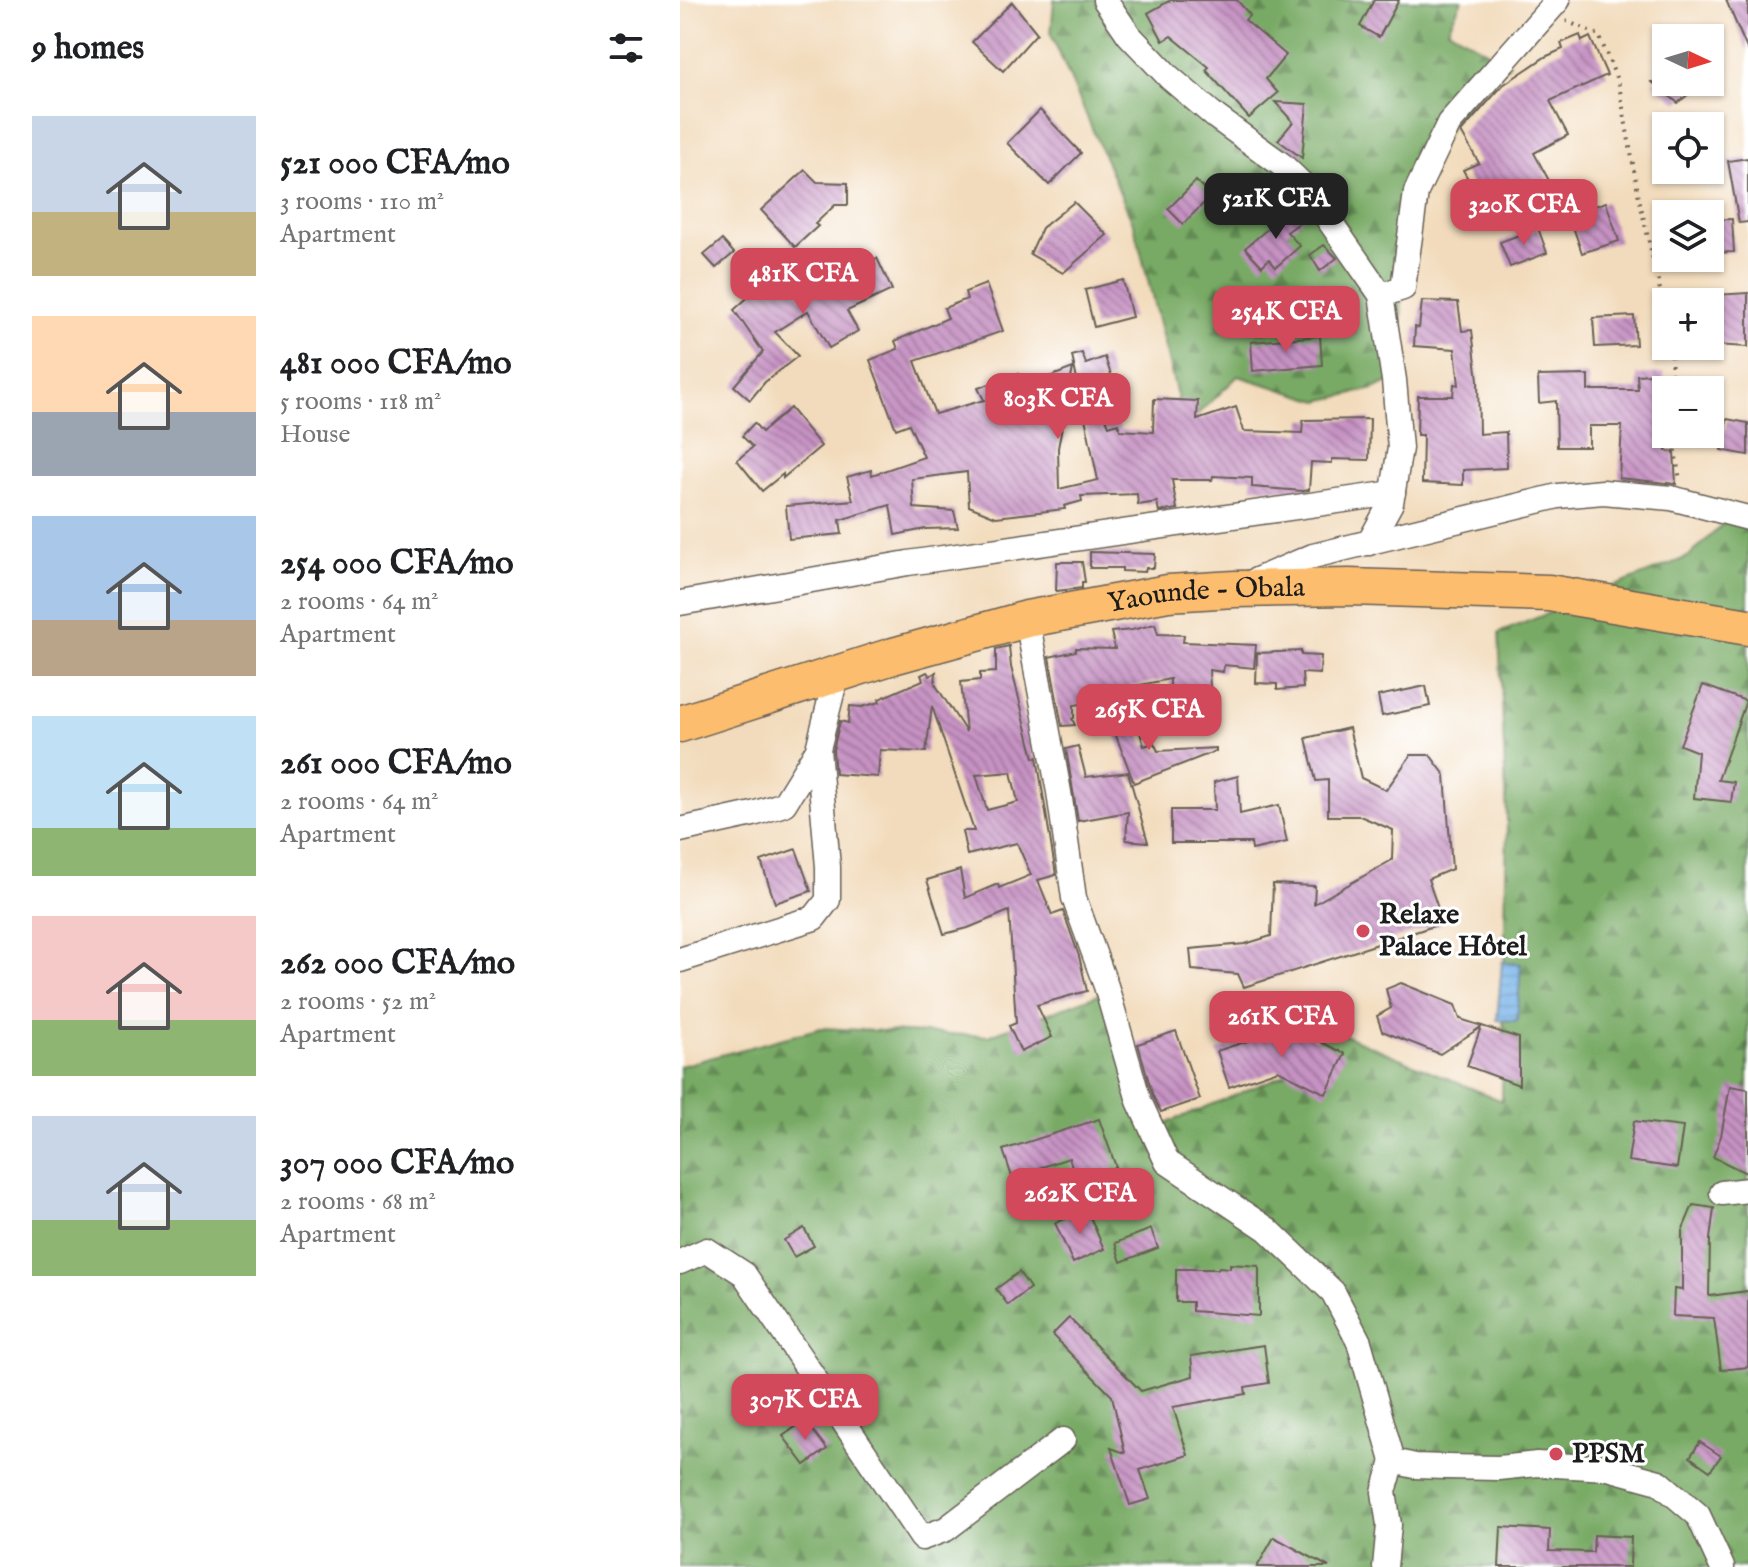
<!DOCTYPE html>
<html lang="en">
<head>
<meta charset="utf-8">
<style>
  :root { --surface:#fff; --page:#f6f6f6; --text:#202124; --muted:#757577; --accent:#d1495b }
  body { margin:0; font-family:"IM FELL English",serif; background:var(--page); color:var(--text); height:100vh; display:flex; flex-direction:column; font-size:30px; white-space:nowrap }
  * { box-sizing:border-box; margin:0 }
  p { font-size:26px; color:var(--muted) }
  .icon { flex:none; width:44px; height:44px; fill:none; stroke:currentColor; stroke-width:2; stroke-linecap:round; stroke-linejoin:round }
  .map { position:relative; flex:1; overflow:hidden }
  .drawer { display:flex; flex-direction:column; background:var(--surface); width:680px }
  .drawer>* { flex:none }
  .needle { width:52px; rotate:94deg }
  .fabs { position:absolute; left:972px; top:24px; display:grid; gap:16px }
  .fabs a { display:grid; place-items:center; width:72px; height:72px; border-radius:0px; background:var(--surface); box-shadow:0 2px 6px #0004; font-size:40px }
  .price { position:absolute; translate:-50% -68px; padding:0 18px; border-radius:16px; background:var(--accent); color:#fff; font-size:26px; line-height:52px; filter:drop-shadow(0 2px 4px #0008) }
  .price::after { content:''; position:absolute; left:50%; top:48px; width:24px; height:18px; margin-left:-12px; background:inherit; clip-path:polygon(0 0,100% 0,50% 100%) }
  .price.on { background:#222; color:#fff }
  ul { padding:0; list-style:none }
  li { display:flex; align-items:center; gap:24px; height:200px; padding:0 32px }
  li span { display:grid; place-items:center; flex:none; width:224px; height:160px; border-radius:0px; color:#555 }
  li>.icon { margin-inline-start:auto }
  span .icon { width:96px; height:96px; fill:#fffc; stroke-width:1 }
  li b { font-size:34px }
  h2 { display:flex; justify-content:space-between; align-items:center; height:96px; padding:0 32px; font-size:34px }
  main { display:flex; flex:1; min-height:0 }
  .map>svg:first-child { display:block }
</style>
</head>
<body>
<main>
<section class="drawer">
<h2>9 homes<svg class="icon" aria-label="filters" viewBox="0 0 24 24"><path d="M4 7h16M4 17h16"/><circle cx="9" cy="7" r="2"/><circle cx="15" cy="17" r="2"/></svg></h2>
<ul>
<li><span style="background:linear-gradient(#c9d6e8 60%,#c2b280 0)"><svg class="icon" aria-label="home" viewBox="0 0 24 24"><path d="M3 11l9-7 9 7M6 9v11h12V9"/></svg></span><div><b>521 000 CFA/mo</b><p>3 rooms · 110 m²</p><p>Apartment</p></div></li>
<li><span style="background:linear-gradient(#ffd9b3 60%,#9aa5b1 0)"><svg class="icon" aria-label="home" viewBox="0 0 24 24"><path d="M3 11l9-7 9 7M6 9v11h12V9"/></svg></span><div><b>481 000 CFA/mo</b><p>5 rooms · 118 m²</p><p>House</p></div></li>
<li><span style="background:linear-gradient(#a9c7e8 65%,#b9a48a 0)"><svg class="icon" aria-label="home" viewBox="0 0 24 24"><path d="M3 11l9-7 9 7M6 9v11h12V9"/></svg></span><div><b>254 000 CFA/mo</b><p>2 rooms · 64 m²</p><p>Apartment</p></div></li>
<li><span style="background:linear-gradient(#bfe0f5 70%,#8fb573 0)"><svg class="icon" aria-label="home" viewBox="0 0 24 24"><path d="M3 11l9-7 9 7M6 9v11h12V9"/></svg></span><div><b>261 000 CFA/mo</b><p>2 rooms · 64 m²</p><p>Apartment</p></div></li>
<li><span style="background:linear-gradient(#f6c9c9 65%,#8fb573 0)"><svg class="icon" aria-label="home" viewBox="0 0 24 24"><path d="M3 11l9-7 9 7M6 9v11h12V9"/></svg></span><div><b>262 000 CFA/mo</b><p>2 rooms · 52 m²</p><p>Apartment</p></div></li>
<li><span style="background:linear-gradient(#c9d6e8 65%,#8fb573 0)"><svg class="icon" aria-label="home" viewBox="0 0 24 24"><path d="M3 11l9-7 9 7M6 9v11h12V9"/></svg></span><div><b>307 000 CFA/mo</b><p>2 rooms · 68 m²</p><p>Apartment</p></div></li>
</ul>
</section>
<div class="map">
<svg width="1068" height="1567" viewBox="0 0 1068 1567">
  <defs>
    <pattern id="forest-firs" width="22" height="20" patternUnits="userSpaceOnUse" patternTransform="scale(2)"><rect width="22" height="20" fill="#78aa65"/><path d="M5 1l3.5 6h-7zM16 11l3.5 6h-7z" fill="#628a52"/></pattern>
    <pattern id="water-rules" width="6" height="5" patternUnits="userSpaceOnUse" patternTransform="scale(2)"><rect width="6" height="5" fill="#77b3e9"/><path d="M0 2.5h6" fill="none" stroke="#6699c7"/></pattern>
    <pattern id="building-back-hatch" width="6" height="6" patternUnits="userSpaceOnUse" patternTransform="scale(2)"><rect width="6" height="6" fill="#c692c3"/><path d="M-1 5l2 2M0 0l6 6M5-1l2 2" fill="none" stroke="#a0769e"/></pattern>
  </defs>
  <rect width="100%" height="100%" fill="#fff"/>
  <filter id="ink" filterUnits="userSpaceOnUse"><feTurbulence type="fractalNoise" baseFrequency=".0125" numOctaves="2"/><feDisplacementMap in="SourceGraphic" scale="16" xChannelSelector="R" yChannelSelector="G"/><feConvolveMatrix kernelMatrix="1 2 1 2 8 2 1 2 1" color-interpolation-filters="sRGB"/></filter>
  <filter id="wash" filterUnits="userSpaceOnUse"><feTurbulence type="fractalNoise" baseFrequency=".006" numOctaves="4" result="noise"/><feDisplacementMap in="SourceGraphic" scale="32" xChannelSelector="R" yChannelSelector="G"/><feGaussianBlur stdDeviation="1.8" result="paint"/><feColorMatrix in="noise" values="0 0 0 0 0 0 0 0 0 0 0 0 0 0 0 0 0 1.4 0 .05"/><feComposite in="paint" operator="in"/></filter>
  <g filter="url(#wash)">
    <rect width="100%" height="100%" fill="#f2dbbc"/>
    <!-- forest -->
    <g fill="url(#forest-firs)" stroke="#4a6340" stroke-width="2">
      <polygon points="374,0 782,0 768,29 830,64 774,119 737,192 721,290 723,375 694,389 639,401 558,376 505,427 454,225 371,34"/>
      <polygon points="1068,507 1068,1567 0,1567 0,1066 141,1028 308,1036 422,993 470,1130 628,1065 643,1026 822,1101 827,821 819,633 1008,557 1057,511"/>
    </g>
    <!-- water -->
    <polygon fill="url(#water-rules)" stroke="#4a6882" stroke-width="2" points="822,962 841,964 837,1021 817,1020"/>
    <g id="blocks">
      <!-- building -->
      <g fill="url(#building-back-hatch)" fill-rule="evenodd">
        <polygon points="491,0 557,0 570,15 565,20 606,55 586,79 598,93 569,118 526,70 529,67 491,36 483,41 468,13"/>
        <polygon points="694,0 719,0 699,37 680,26"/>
        <polygon points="1046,0 1068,0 1068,51"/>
        <polygon points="332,2 357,33 323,71 292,42"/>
        <polygon points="900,35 902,41 910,37 927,75 870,101 888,135 854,153 885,210 855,227 833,185 801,202 783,170 799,163 781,132 823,85 865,57 883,49 881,43"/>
        <polygon points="972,82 1023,82 998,103"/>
        <polygon points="595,102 627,104 622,158 598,140 613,122"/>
        <polygon points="360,110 401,153 369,185 327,143"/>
        <polygon points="1068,158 1068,222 1059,223 1048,161"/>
        <polygon points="125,170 137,182 168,183 168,205 155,205 135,224 138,226 115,247 81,210"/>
        <polygon points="516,181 531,196 503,224 488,209"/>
        <polygon points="394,202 427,235 383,273 350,254 362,228"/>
        <polygon points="926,202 939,241 902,253 889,215"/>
        <polygon points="612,208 622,221 607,232 620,246 596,267 589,259 582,266 565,248"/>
        <polygon points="1052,219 1054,252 1030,253 1030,220"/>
        <polygon points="858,228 867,253 830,267 820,242"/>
        <polygon points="42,240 54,253 36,268 24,255"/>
        <polygon points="644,245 657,258 640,271 630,255"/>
        <polygon points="197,258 212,290 167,311 178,331 149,348 128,311 95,332 118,356 85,382 70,400 54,386 83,352 54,310 98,270 125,300 156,278"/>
        <polygon points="443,280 452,317 414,327 405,290"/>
        <polygon points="306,284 323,331 235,361 255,414 304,400 298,388 338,374 343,387 393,368 378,448 379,489 418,480 392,356 402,353 406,364 425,357 432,378 413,385 429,426 438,423 440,430 473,432 474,399 518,401 517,420 556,407 564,431 622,433 623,420 690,419 689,460 652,459 652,463 631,462 629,490 623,491 572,487 572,478 533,476 532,480 492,480 497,509 479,512 477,502 458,505 457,494 401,496 402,501 384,506 385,509 316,517 289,506 287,472 232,479 234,508 274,511 278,528 245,529 215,535 210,505 160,520 162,534 109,539 106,506 173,500 167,477 191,470 192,475 244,457 229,424 216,429 190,360 218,349 215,341 268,318 264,308 287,299 285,292"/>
        <polygon points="1068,293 1068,347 1034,345 1036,295"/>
        <polygon points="742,301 778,302 782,331 792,330 798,380 799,434 826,432 827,468 783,470 783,485 742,483 743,435 737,435 738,396 773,396 774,384 779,385 775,349 734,346 735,327 739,328"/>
        <polygon points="954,316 956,345 915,347 913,318"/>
        <polygon points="640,336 642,365 573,371 571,342"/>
        <polygon points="984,373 986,451 994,452 996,484 939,478 942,426 909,426 909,447 877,447 876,401 859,403 858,376 908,375 908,390 958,390 957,375"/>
        <polygon points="110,408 141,446 103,478 103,474 82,491 57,460 73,447 62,436 74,423 82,432"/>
        <polygon points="1047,419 1068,423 1068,455 1041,450"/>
        <polygon points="410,552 475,554 474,568 466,568 465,572 442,571 442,568 410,568"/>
        <polygon points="377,562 402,562 405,582 402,582 402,588 376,591"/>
        <polygon points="475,624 478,634 504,635 503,642 576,645 574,668 544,665 543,672 529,670 530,687 490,689 490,679 450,687 452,697 394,705 394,718 392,719 395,725 382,726 369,657 396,651 396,648 435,649 431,632 452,630"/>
        <path d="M329,646l2,21 23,91 3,-1 19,118 -18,5 14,35 11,-4 16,45 8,35 -50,14 15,32 -31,15 -12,-26 7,-3 -7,-112 -41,17 -24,6 -17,-54 33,-10 5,28 33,-14 1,4 32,-13 -14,-32 -50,12 -5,-24h12l-42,-125 -6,46 -46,-2 -2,27 -43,-3 -2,-24 7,-29 8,2 2,-17 12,1 18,-5 -1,-3 44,-19 -2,-5 6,-3 3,4 6,-4 -1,12 31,48 -5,-50 19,-2v-7l16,-1v-23zM331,772l7,30 -31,8 -11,-35z"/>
        <polygon points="621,651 621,655 641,656 640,674 622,673 623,688 597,690 597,684 576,683 577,653"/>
        <polygon points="1023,685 1066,701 1038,780 1054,782 1051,802 1014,798 1018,752 1000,745"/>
        <polygon points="746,686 750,706 702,716 698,696"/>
        <polygon points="429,717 456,719 464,746 474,743 478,751 536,748 536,751 454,783"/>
        <polygon points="669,728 681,778 706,790 731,755 750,755 765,775 772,869 748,879 763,923 564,987 558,974 512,970 510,949 565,944 591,936 593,884 635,886 634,904 712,860 713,830 680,816 648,816 648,780 636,781 626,738"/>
        <polygon points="398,746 406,777 448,772 468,842 446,840 448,812 398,821 386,749"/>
        <polygon points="558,776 560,814 599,805 607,842 572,850 571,843 491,843 491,810 535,810 534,782"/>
        <polygon points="116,849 131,891 95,903 81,861"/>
        <polygon points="721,983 775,1005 780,1019 839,1038 839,1085 787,1066 801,1027 760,1054 702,1031 697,1016 711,1008 706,989"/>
        <polygon points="611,1027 665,1054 646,1094 598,1070 549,1087 537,1051"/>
        <polygon points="496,1031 520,1099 481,1112 473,1096 458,1044"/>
        <polygon points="1050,1086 1068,1089 1068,1174 1033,1157 1041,1136"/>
        <polygon points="419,1119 436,1167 397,1181 389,1158 332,1177 323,1150"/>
        <polygon points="954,1121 1003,1127 997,1168 948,1161"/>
        <polygon points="1013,1205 1034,1208 1030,1239 1029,1296 1068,1291 1068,1367 1041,1370 1034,1318 993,1316 994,1289 1002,1290 1002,1231"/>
        <polygon points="407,1210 424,1249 393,1263 375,1223"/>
        <polygon points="124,1228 134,1246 114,1257 104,1240"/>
        <polygon points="471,1229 478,1248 441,1262 435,1243"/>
        <polygon points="550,1264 579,1266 579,1316 512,1311 512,1302 496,1302 496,1269 538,1269 539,1267 550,1268"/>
        <polygon points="339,1272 350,1288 328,1305 316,1289"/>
        <polygon points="389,1318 461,1391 513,1376 511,1356 584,1345 589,1383 565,1387 566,1394 493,1407 508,1455 460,1470 470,1499 450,1505 431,1448 445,1453 432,1396 372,1335"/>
        <polygon points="125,1420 147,1449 125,1465 103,1436"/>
        <polygon points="1020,1442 1041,1456 1030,1471 1010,1457"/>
        <polygon points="821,1527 870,1530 869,1551 913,1552 914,1535 951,1537 950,1567 819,1567"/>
        <polygon points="594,1537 649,1567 577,1567"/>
      </g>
    </g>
  </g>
  <g filter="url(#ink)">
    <use href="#blocks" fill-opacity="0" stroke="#675f54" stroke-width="2"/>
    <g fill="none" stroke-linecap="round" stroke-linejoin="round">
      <!-- minor casing -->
      <g stroke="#675f54" stroke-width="27">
        <g id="minor">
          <polyline points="425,0 449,35 489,77 536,117 602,165 628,190 701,295 714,380 720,448 711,503 689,543"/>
          <polyline points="701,295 723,288 736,192 769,123 878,0"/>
          <polyline points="572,582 633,556 878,496 923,492 991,498 1068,518"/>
          <polyline points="0,603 228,563 713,493"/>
          <polyline points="347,619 379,792 394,898 426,986 459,1101 487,1162 587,1229 653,1292 679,1342 713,1461 735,1466 766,1467 818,1468 857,1464 928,1468 979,1482 1018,1515 1042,1567"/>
          <polyline points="0,830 73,814 104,804 138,749 157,673"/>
          <polyline points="0,960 134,918 148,900 148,867 138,749"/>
          <polyline points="1042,1193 1068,1190"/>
          <polyline points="0,1262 27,1250 64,1274 242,1538 266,1529 383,1440"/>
          <polyline points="705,1567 709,1525 704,1492 713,1461"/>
        </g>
      </g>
      <!-- highway casing -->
      <g stroke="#675f54" stroke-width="39">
        <g id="highway">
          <path id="s1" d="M0,724l213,-68 134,-37 141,-26 67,-4 114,-2 200,6 199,34"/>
        </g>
      </g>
      <!-- path -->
      <g stroke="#675f54" stroke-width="4" stroke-dasharray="2 6" stroke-linecap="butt">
        <polyline points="886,21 919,35 939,85 959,198 986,316"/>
        <polyline points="991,390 992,346"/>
        <polyline points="992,434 1000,480"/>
      </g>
      <!-- minor -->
      <use href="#minor" stroke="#fff" stroke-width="24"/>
      <!-- highway -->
      <use href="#highway" stroke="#fcbd6e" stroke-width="36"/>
    </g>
  </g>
  <!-- markers -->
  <g fill="#d1495b" stroke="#fff" stroke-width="3">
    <circle cx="683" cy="931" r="8"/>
    <circle cx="876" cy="1454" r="8"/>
  </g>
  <g text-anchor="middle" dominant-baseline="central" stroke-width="6" stroke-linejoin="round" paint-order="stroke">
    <!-- street labels -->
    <g font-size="28" fill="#1c1c1c" stroke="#fff">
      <text stroke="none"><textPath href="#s1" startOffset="544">Yaounde - Obala</textPath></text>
    </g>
    <!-- poi labels -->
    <g font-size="28" font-weight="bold" fill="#1c1c1c" stroke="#fff" text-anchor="start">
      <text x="699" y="915">Relaxe<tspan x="699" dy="32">Palace Hôtel</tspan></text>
      <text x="892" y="1454">PPSM</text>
    </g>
  </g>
</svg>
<div class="fabs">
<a><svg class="needle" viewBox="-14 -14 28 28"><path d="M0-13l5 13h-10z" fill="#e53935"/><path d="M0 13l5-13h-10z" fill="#757577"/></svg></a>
<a><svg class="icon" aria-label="locate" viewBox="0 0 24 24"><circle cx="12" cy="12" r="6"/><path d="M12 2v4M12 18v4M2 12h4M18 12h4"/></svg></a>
<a><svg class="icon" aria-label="layers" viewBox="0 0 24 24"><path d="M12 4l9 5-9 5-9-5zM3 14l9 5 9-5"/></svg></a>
<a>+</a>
<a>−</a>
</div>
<b class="price on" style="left:596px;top:241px">521K CFA</b>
<b class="price" style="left:844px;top:247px">320K CFA</b>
<b class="price" style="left:123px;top:316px">481K CFA</b>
<b class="price" style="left:606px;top:354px">254K CFA</b>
<b class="price" style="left:378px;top:441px">803K CFA</b>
<b class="price" style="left:469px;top:752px">265K CFA</b>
<b class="price" style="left:602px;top:1059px">261K CFA</b>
<b class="price" style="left:400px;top:1236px">262K CFA</b>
<b class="price" style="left:125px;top:1442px">307K CFA</b>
</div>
</main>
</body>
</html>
